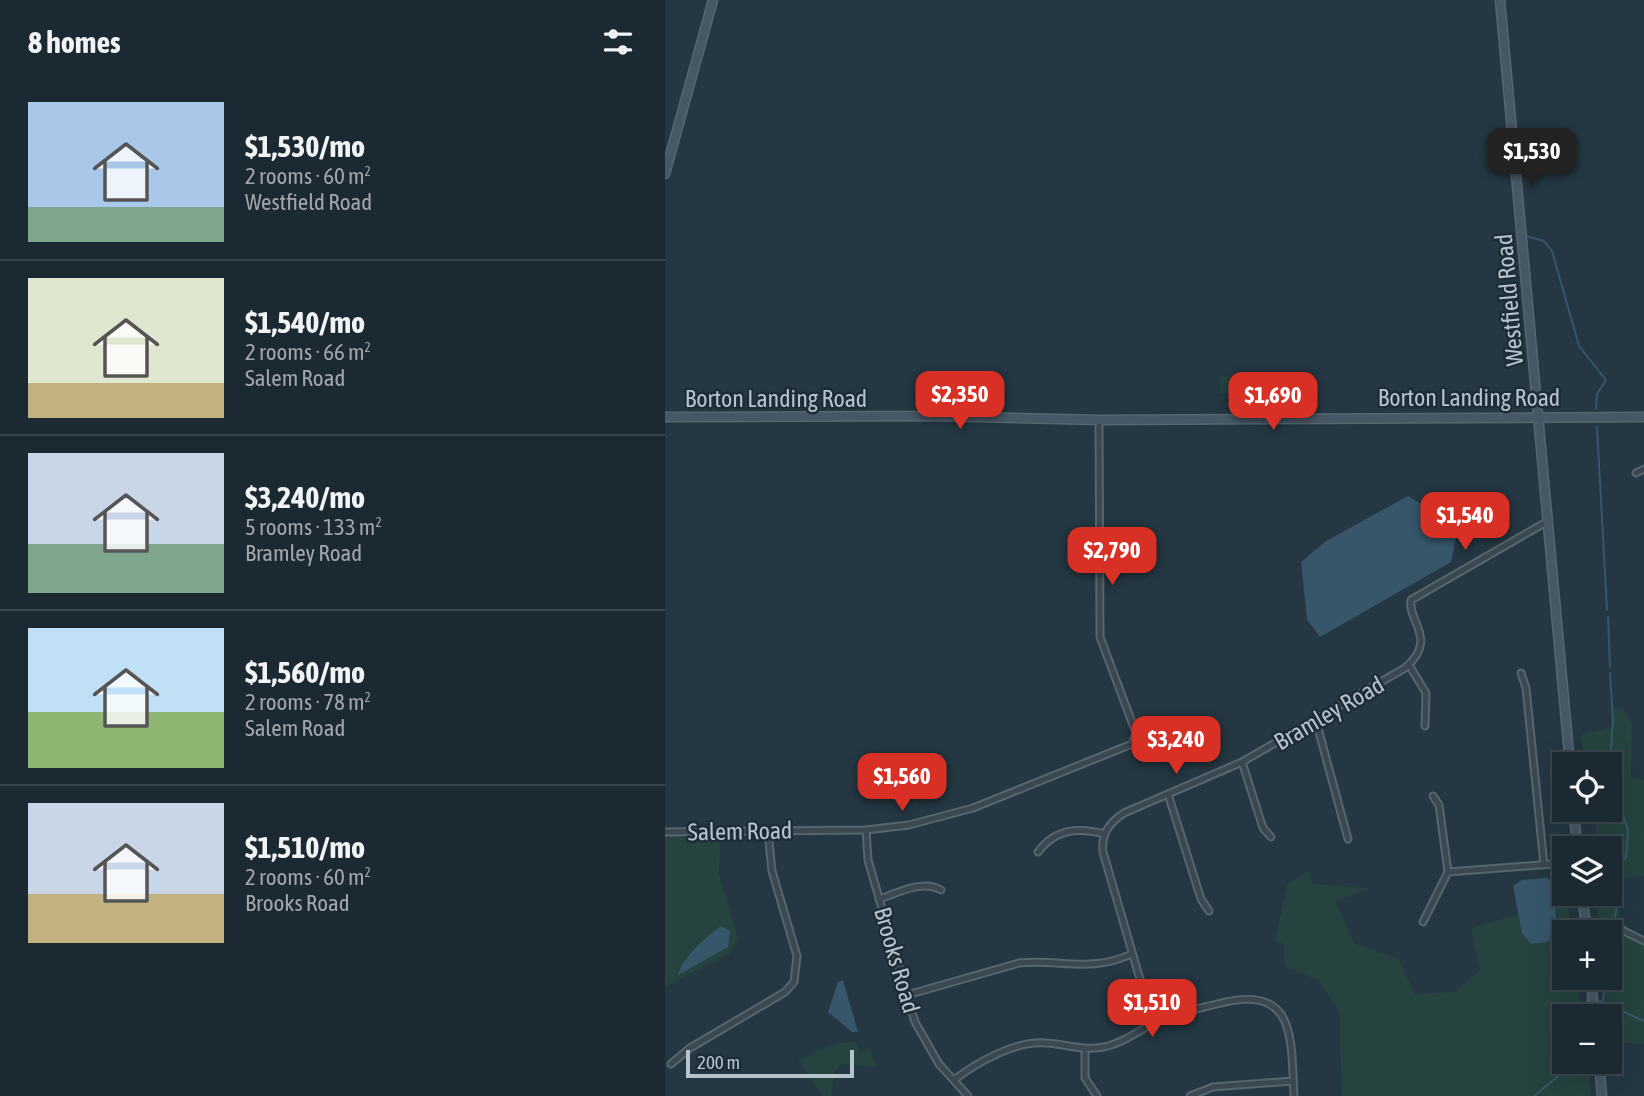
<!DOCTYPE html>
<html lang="en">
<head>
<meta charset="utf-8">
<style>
  :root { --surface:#1b2932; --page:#28353e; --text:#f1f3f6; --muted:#a0a6ac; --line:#39454d; --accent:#d93025 }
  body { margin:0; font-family:"Asap Condensed",sans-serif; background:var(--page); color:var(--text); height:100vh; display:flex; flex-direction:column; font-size:26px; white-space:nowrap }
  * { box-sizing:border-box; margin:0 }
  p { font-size:23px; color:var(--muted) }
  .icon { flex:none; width:38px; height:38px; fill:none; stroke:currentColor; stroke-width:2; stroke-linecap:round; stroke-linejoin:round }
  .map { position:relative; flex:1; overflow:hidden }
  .panel { display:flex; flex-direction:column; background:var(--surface); width:665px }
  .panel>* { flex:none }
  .controls { position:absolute; left:887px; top:752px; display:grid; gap:14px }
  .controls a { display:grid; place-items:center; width:70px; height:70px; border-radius:0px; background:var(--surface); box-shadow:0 7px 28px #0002,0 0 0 2px var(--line); font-size:35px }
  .scale { position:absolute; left:21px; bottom:18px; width:168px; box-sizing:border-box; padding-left:7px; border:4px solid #b5c3cc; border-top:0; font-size:19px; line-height:24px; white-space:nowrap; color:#b5c3cc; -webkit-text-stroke:5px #1d2d37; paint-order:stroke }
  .price { position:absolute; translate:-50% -60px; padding:0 16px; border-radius:14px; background:var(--accent); color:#fff; font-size:23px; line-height:46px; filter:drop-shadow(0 2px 4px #0008) }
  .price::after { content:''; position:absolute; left:50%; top:42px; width:21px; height:16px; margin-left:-10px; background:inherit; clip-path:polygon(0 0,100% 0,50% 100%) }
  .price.active { background:#222; color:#fff }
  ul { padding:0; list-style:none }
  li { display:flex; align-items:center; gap:21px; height:175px; padding:0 28px }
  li+li { border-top:2px solid var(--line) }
  li span { display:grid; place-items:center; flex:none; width:196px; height:140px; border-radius:0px; color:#555 }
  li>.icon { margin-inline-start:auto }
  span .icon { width:84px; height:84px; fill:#fffc; stroke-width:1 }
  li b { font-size:30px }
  h2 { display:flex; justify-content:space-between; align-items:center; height:84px; padding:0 28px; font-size:30px }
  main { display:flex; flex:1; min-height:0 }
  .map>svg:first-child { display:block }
</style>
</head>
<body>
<main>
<section class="panel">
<h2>8 homes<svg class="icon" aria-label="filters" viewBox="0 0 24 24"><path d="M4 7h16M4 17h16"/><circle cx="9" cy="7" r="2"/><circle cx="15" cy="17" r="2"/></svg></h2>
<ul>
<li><span style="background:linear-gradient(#a9c7e8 75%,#7fa58c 0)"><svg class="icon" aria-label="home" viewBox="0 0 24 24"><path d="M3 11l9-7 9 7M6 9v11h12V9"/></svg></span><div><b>$1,530/mo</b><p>2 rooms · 60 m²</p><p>Westfield Road</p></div></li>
<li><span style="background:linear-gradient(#dfe7d0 75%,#c2b280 0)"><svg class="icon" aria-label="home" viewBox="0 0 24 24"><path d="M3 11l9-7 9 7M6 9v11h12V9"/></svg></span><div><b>$1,540/mo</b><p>2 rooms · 66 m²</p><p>Salem Road</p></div></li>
<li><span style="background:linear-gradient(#c9d6e8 65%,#7fa58c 0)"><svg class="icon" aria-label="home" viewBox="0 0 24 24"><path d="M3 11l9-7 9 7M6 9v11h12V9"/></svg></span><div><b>$3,240/mo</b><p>5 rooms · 133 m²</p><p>Bramley Road</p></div></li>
<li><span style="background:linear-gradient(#bfe0f5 60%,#8fb573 0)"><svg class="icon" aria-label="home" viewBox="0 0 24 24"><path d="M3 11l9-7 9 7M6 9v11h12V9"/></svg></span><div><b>$1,560/mo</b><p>2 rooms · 78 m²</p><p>Salem Road</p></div></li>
<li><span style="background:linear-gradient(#c9d6e8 65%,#c2b280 0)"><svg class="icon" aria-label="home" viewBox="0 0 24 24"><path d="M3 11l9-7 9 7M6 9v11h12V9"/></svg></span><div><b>$1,510/mo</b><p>2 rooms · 60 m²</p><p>Brooks Road</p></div></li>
</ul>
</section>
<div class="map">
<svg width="979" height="1096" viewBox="0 0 979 1096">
  <rect width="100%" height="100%" fill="#243742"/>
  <!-- green -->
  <g fill="#264340">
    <polygon points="555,376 607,378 606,395 555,393"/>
    <polygon points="946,709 959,709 967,723 966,776 979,781 979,876 958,879 954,918 979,943 979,1044 945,1042 945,1017 942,1017 939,978 945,978 945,933 935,933 931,894 945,894 945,849 927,849 925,836 932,835 930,810 945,810 945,765 919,765 916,734 946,728"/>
    <polygon points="0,831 56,831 54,873 73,939 65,953 0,987"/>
    <path d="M643,871l5,13 56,4 -33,14 18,41 45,16 16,35 40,-2 25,-23 -9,-41 49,-14c2,12 0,25 14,30l24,-21 -5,-42 11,2 8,50h-7v45h12l5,39h-17v45h22l4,34h-249l-3,-85 -21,-31 -33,-13 -2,-23 -8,-3 12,-57z"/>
    <polygon points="189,1041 196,1052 206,1049 211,1067 176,1064 170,1071 166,1096 158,1096 133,1060 161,1046"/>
  </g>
  <!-- water -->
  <g fill="#37566a">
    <polygon points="743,496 782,519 792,533 786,562 655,637 642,619 636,562 661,541"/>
    <polygon points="882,878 889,883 892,933 882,942 866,944 857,933 848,886 857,880"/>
    <path d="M56,926l9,5 -2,16 -50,28c6,-20 26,-36 43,-49z"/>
    <polygon points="178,980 193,1032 187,1032 163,1012 173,982"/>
  </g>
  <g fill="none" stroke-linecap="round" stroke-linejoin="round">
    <!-- stream -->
    <g stroke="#37566a" stroke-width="2">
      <polyline points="861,236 879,241 887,251 914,346 941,380 932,394 931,409"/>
      <polyline points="932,427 942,610"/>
      <polyline points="943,617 945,667"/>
      <polyline points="945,765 948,720 945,673"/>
      <polyline points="945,779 963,829 961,858 951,867 954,885 950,920"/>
      <polyline points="945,944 945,945"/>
      <polyline points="932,1000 979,1021"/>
      <polyline points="938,1001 941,978"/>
      <polyline points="917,1017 913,1007 923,1001"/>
      <polyline points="869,1096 910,1062"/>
    </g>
    <!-- street casing -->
    <g stroke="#56666f" stroke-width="9">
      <g id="street">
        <polyline points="971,473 979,469"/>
        <polyline points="744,665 761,693 760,726"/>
        <polyline points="856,673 861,688 879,865"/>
        <polyline points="651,721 683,839"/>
        <polyline points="577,762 598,828 606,837"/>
        <polyline points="503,794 536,899 544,911"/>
        <polyline points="768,796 774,805 783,872"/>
        <polyline points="201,830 203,860 250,1022 274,1064 303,1096"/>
        <polyline points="0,832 201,830 244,825 308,808 467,744 471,733 435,637 434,420"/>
        <path d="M373,852c17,-23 40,-25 67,-18"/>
        <path d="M214,899c19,-6 44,-20 62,-9"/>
        <polyline points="758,922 783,872 900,863"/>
        <polyline points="921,932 957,930 979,941"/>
        <path d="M242,995l112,-32c43,-4 70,10 113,-9"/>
        <path d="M493,1021l-14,-28 -41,-141c-2,-18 6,-29 21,-39l118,-51 163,-94c34,-29 2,-47 6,-68l137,-79"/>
        <polyline points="420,1049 420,1078 432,1096"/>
        <polyline points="6,1064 25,1048 120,992 129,982 132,956 107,871 103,832"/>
        <path d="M289,1080c22,-17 62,-40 92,-37 19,1 37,8 57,4 19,-3 36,-17 53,-25 19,-9 41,-13 61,-18 79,-21 74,32 77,92"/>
        <polyline points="525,1096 548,1087 627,1081"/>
      </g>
    </g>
    <!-- secondary casing -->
    <g stroke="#56666f" stroke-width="11">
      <g id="secondary">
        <polyline points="835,0 905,765"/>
        <polyline points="0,174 48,0"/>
        <polyline points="0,417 268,416 434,420 979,417"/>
        <polyline points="909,810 912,849"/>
        <polyline points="917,894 922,933"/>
        <polyline points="926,978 929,1017"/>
        <polyline points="934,1062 937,1096"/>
      </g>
    </g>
    <!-- street -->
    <use href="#street" stroke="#394851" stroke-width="5"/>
    <!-- secondary -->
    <use href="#secondary" stroke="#465865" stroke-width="8"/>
  </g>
  <g text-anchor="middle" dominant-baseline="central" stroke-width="5" stroke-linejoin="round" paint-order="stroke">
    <!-- street labels -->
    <g font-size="24" fill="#b5c3cc" stroke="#1d2d37">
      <text transform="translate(844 300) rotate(-95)">Westfield Road</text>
      <text x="804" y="397">Borton Landing Road</text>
      <text x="111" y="398">Borton Landing Road</text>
      <text transform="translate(664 713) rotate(-30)">Bramley Road</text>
      <text transform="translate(75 831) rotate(-1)">Salem Road</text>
      <text transform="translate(232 960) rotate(74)">Brooks Road</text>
    </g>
  </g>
</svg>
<div class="controls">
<a><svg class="icon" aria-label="locate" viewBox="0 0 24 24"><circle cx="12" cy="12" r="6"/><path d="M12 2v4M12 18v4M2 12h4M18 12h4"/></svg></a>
<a><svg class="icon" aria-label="layers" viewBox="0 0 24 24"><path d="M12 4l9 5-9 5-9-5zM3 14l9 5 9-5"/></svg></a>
<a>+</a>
<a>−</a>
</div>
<div class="scale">200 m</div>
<b class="price active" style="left:867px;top:188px">$1,530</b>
<b class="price" style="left:295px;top:431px">$2,350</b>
<b class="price" style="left:608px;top:432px">$1,690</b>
<b class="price" style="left:800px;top:552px">$1,540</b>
<b class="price" style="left:447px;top:587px">$2,790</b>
<b class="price" style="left:511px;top:776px">$3,240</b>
<b class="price" style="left:237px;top:813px">$1,560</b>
<b class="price" style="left:487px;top:1039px">$1,510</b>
</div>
</main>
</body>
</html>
